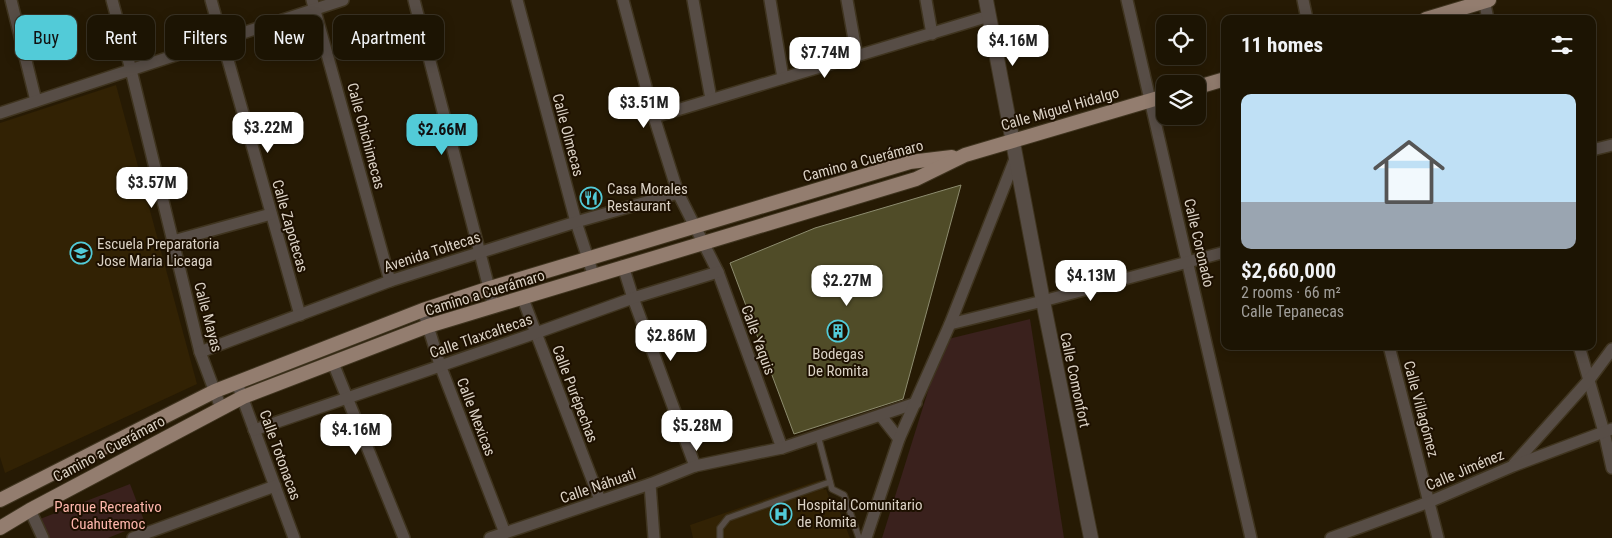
<!DOCTYPE html>
<html lang="en">
<head>
<meta charset="utf-8">
<style>
  :root { --surface:#1c1403; --page:#292112; --text:#f1f3f6; --muted:#a09e9a; --line:#3a3325; --accent:#52cbd8 }
  body { margin:0; font-family:"Roboto Condensed",sans-serif; background:var(--page); color:var(--text); height:100vh; display:flex; flex-direction:column; font-size:19px; white-space:nowrap }
  * { box-sizing:border-box; margin:0 }
  p { font-size:16px; color:var(--muted) }
  .icon { flex:none; width:28px; height:28px; fill:none; stroke:currentColor; stroke-width:2; stroke-linecap:round; stroke-linejoin:round }
  .map { position:relative; flex:1; overflow:hidden }
  .side { position:absolute; left:1221px; top:15px; width:375px; height:335px; display:flex; flex-direction:column; background:var(--surface); border-radius:10px; box-shadow:0 2px 12px #0003,0 0 0 1px var(--line) }
  .side>* { flex:none }
  .top-card { position:absolute; left:15px; top:15px; width:475px; height:45px; display:flex; gap:10px }
  .tools { position:absolute; left:1156px; top:15px; display:grid; gap:10px }
  .tools a { display:grid; place-items:center; width:50px; height:50px; border-radius:10px; background:var(--surface); box-shadow:0 2px 12px #0003,0 0 0 1px var(--line); font-size:25px }
  .price { position:absolute; translate:-50% -42px; padding:0 11px; border-radius:10px; background:#fff; color:#222; font-size:16px; line-height:32px; filter:drop-shadow(0 1px 2px #0008) }
  .price::after { content:''; position:absolute; left:50%; top:30px; width:15px; height:11px; margin-left:-8px; background:inherit; clip-path:polygon(0 0,100% 0,50% 100%) }
  .price.on { background:var(--accent); color:#111 }
  ul { padding:0; list-style:none }
  li { display:grid; align-content:center; gap:10px; height:265px; padding:0 20px }
  li span { display:grid; place-items:center; height:155px; border-radius:10px; color:#555 }
  li>.icon { margin-inline-start:auto }
  span .icon { width:90px; height:90px; fill:#fffc; stroke-width:1 }
  li b { font-size:21px }
  h2 { display:flex; justify-content:space-between; align-items:center; height:60px; padding:0 20px; font-size:21px }
  .tag { padding:0 18px; border-radius:10px; background:var(--surface); box-shadow:0 2px 12px #0003,0 0 0 1px var(--line); font-size:18px; line-height:45px }
  .tag.on { background:var(--accent); color:#111 }
  .map>svg:first-child { display:block }
</style>
</head>
<body>
<div class="map">
<svg width="1612" height="538" viewBox="0 0 1612 538">
  <rect width="100%" height="100%" fill="#261a04"/>
  <!-- built -->
  <g fill="#322204">
    <polygon points="116,85 197,384 5,473 0,457 0,123"/>
    <polygon points="820,480 824,490 826,489 831,503 836,502 850,538 693,538 690,525"/>
  </g>
  <!-- green -->
  <g fill="#3a211d">
    <polygon points="1030,319 1064,538 882,538 944,340"/>
    <polygon points="130,484 145,523 108,538 47,538 40,519"/>
  </g>
  <!-- building -->
  <polygon fill="#504c28" stroke="#8d8c6f" points="961,185 903,399 794,434 730,263 815,228"/>
  <g fill="none" stroke-linecap="round" stroke-linejoin="round">
    <!-- service casing -->
    <g stroke="#3f341f" stroke-width="8">
      <g id="service">
        <polyline points="818,436 832,489 844,495 859,538"/>
        <polyline points="720,538 720,528 728,518 830,482"/>
      </g>
    </g>
    <!-- minor casing -->
    <g stroke="#3f341f" stroke-width="14">
      <g id="minor">
        <polyline points="11,0 36,101"/>
        <polyline points="112,0 131,70 200,352 221,408"/>
        <polyline points="211,0 300,315"/>
        <polyline points="312,0 390,281"/>
        <polyline points="414,0 494,307"/>
        <polyline points="517,0 576,222 594,277"/>
        <polyline points="623,0 654,117 678,193 718,272 782,448"/>
        <polyline points="693,0 711,99"/>
        <polyline points="770,0 783,78"/>
        <polyline points="847,0 857,56"/>
        <polyline points="926,0 932,34"/>
        <polyline points="1127,0 1251,538"/>
        <polyline points="1303,0 1307,19"/>
        <polyline points="1484,0 1488,19"/>
        <polyline points="0,113 343,0"/>
        <polyline points="654,117 989,16"/>
        <polyline points="1592,150 1612,145"/>
        <polyline points="173,241 271,214"/>
        <polyline points="623,266 633,298 695,466"/>
        <polyline points="523,299 600,500"/>
        <polyline points="423,310 440,365 505,533"/>
        <polyline points="950,324 1043,301 1225,252"/>
        <polyline points="1389,346 1438,538"/>
        <polyline points="1579,346 1604,432 1612,468"/>
        <polyline points="200,352 390,281 576,222 678,193"/>
        <polyline points="333,363 404,538"/>
        <polyline points="237,383 294,538"/>
        <polyline points="881,416 899,439"/>
        <polyline points="254,430 536,333 633,298 718,272"/>
        <polyline points="1514,464 1589,380 1612,349"/>
        <polyline points="650,484 654,538"/>
        <polyline points="30,510 43,538"/>
        <polyline points="133,538 275,486"/>
        <polyline points="490,538 650,484 695,466 782,448 916,403"/>
        <polyline points="866,538 899,439 950,324 1015,159"/>
        <polyline points="1331,538 1429,502 1513,466 1612,429"/>
      </g>
    </g>
    <!-- tertiary casing -->
    <g stroke="#3f341f" stroke-width="16">
      <polyline id="tertiary" points="986,0 1043,301 1091,538"/>
    </g>
    <!-- primary casing -->
    <g stroke="#3f341f" stroke-width="16">
      <g id="primary">
        <polyline points="1426,19 1489,0"/>
        <polyline points="1198,87 1225,79"/>
        <polyline points="0,500 215,391 423,310 490,288 910,162 952,157"/>
        <polyline points="0,528 30,510 243,397 428,326 916,179 965,155 1165,96"/>
      </g>
    </g>
    <!-- service -->
    <use href="#service" stroke="#574d46" stroke-width="5.5"/>
    <!-- minor -->
    <use href="#minor" stroke="#574d46" stroke-width="11"/>
    <!-- tertiary -->
    <use href="#tertiary" stroke="#574d46" stroke-width="14"/>
    <!-- primary -->
    <use href="#primary" stroke="#937d6f" stroke-width="14"/>
  </g>
  <!-- icons -->
  <defs>
    <g id="restaurant-ring" transform="scale(1.125)"><circle r="9.5" fill="#1d1000" stroke="#52cbd8" stroke-width="1.5"/><path d="M-5-6h1v4h1v-4h1v4h1v-4h1v5L-1.5 .5V6h-2V.5L-5-1ZM5-6V6H3V1.5H1.5Q1.5-4 5-6Z" fill="#52cbd8"/></g>
    <g id="university-ring" transform="scale(1.125)"><circle r="9.5" fill="#1d1000" stroke="#52cbd8" stroke-width="1.5"/><path d="M0-5L7-2L0 1L-7-2ZM-4 1L0 2.5L4 1V4Q0 6-4 4Z" fill="#52cbd8"/></g>
    <g id="building-ring" transform="scale(1.125)"><circle r="9.5" fill="#1d1000" stroke="#52cbd8" stroke-width="1.5"/><path d="M-4-6H4V6H1V3H-1V6H-4ZM-2.5-4.3h1.7v1.8h-1.7ZM.8-4.3h1.7v1.8H.8ZM-2.5-1h1.7V.8h-1.7ZM.8-1h1.7V.8H.8Z" fill="#52cbd8"/></g>
    <g id="hospital-ring" transform="scale(1.125)"><circle r="9.5" fill="#1d1000" stroke="#52cbd8" stroke-width="1.5"/><path d="M-5-5h3v3.5h4V-5h3V5h-3V1.5h-4V5h-3Z" fill="#52cbd8"/></g>
  </defs>
  <g fill-rule="evenodd">
    <use href="#restaurant-ring" x="591" y="198"/>
    <use href="#university-ring" x="81" y="253"/>
    <use href="#building-ring" x="838" y="331"/>
    <use href="#hospital-ring" x="781" y="514"/>
  </g>
  <g text-anchor="middle" dominant-baseline="central" stroke-width="4" stroke-linejoin="round" paint-order="stroke">
    <!-- street labels -->
    <g font-size="15" fill="#dbd2c5" stroke="#1d1000">
      <text transform="translate(1060 109) rotate(-16)">Calle Miguel Hidalgo</text>
      <text transform="translate(568 135) rotate(75)">Calle Olmecas</text>
      <text transform="translate(366 136) rotate(75)">Calle Chichimecas</text>
      <text transform="translate(863 161) rotate(-15)">Camino a Cuerámaro</text>
      <text transform="translate(290 226) rotate(74)">Calle Zapotecas</text>
      <text transform="translate(1199 243) rotate(77)">Calle Coronado</text>
      <text transform="translate(432 252) rotate(-18)">Avenida Toltecas</text>
      <text transform="translate(485 293) rotate(-17)">Camino a Cuerámaro</text>
      <text transform="translate(208 317) rotate(75)">Calle Mayas</text>
      <text transform="translate(481 336) rotate(-19)">Calle Tlaxcaltecas</text>
      <text transform="translate(758 340) rotate(70)">Calle Yaquis</text>
      <text transform="translate(1075 380) rotate(78)">Calle Comonfort</text>
      <text transform="translate(575 394) rotate(69)">Calle Purépechas</text>
      <text transform="translate(1421 409) rotate(75)">Calle Villagómez</text>
      <text transform="translate(476 417) rotate(69)">Calle Mexicas</text>
      <text transform="translate(109 449) rotate(-28)">Camino a Cuerámaro</text>
      <text transform="translate(280 455) rotate(70)">Calle Totonacas</text>
      <text transform="translate(1465 470) rotate(-23)">Calle Jiménez</text>
      <text transform="translate(598 486) rotate(-19)">Calle Náhuatl</text>
    </g>
    <!-- poi labels -->
    <g font-size="15" fill="#dbd2c5" stroke="#1d1000" text-anchor="start">
      <text x="607" y="189">Casa Morales<tspan x="607" dy="17">Restaurant</tspan></text>
      <text x="97" y="244">Escuela Preparatoria<tspan x="97" dy="17">Jose Maria Liceaga</tspan></text>
      <text x="838" y="354" text-anchor="middle">Bodegas<tspan x="838" dy="17">De Romita</tspan></text>
      <text x="797" y="505">Hospital Comunitario<tspan x="797" dy="17">de Romita</tspan></text>
    </g>
    <!-- park labels -->
    <g font-size="15" fill="#fdb6ab" stroke="#1d1000">
      <text x="108" y="507">Parque Recreativo<tspan x="108" dy="17">Cuahutemoc</tspan></text>
    </g>
  </g>
</svg>
<div class="tools">
<a><svg class="icon" aria-label="locate" viewBox="0 0 24 24"><circle cx="12" cy="12" r="6"/><path d="M12 2v4M12 18v4M2 12h4M18 12h4"/></svg></a>
<a><svg class="icon" aria-label="layers" viewBox="0 0 24 24"><path d="M12 4l9 5-9 5-9-5zM3 14l9 5 9-5"/></svg></a>
</div>
<b class="price" style="left:1013px;top:67px">$4.16M</b>
<b class="price" style="left:825px;top:79px">$7.74M</b>
<b class="price" style="left:644px;top:129px">$3.51M</b>
<b class="price" style="left:268px;top:154px">$3.22M</b>
<b class="price on" style="left:442px;top:156px">$2.66M</b>
<b class="price" style="left:152px;top:209px">$3.57M</b>
<b class="price" style="left:1091px;top:302px">$4.13M</b>
<b class="price" style="left:847px;top:307px">$2.27M</b>
<b class="price" style="left:671px;top:362px">$2.86M</b>
<b class="price" style="left:697px;top:452px">$5.28M</b>
<b class="price" style="left:356px;top:456px">$4.16M</b>
<div class="top-card">
<a class="tag on">Buy</a>
<a class="tag">Rent</a>
<a class="tag">Filters</a>
<a class="tag">New</a>
<a class="tag">Apartment</a>
</div>
<section class="side">
<h2>11 homes<svg class="icon" aria-label="filters" viewBox="0 0 24 24"><path d="M4 7h16M4 17h16"/><circle cx="9" cy="7" r="2"/><circle cx="15" cy="17" r="2"/></svg></h2>
<ul>
<li><span style="background:linear-gradient(#bfe0f5 70%,#9aa5b1 0)"><svg class="icon" aria-label="home" viewBox="0 0 24 24"><path d="M3 11l9-7 9 7M6 9v11h12V9"/></svg></span><div><b>$2,660,000</b><p>2 rooms · 66 m²</p><p>Calle Tepanecas</p></div></li>
</ul>
</section>
</div>
</body>
</html>
